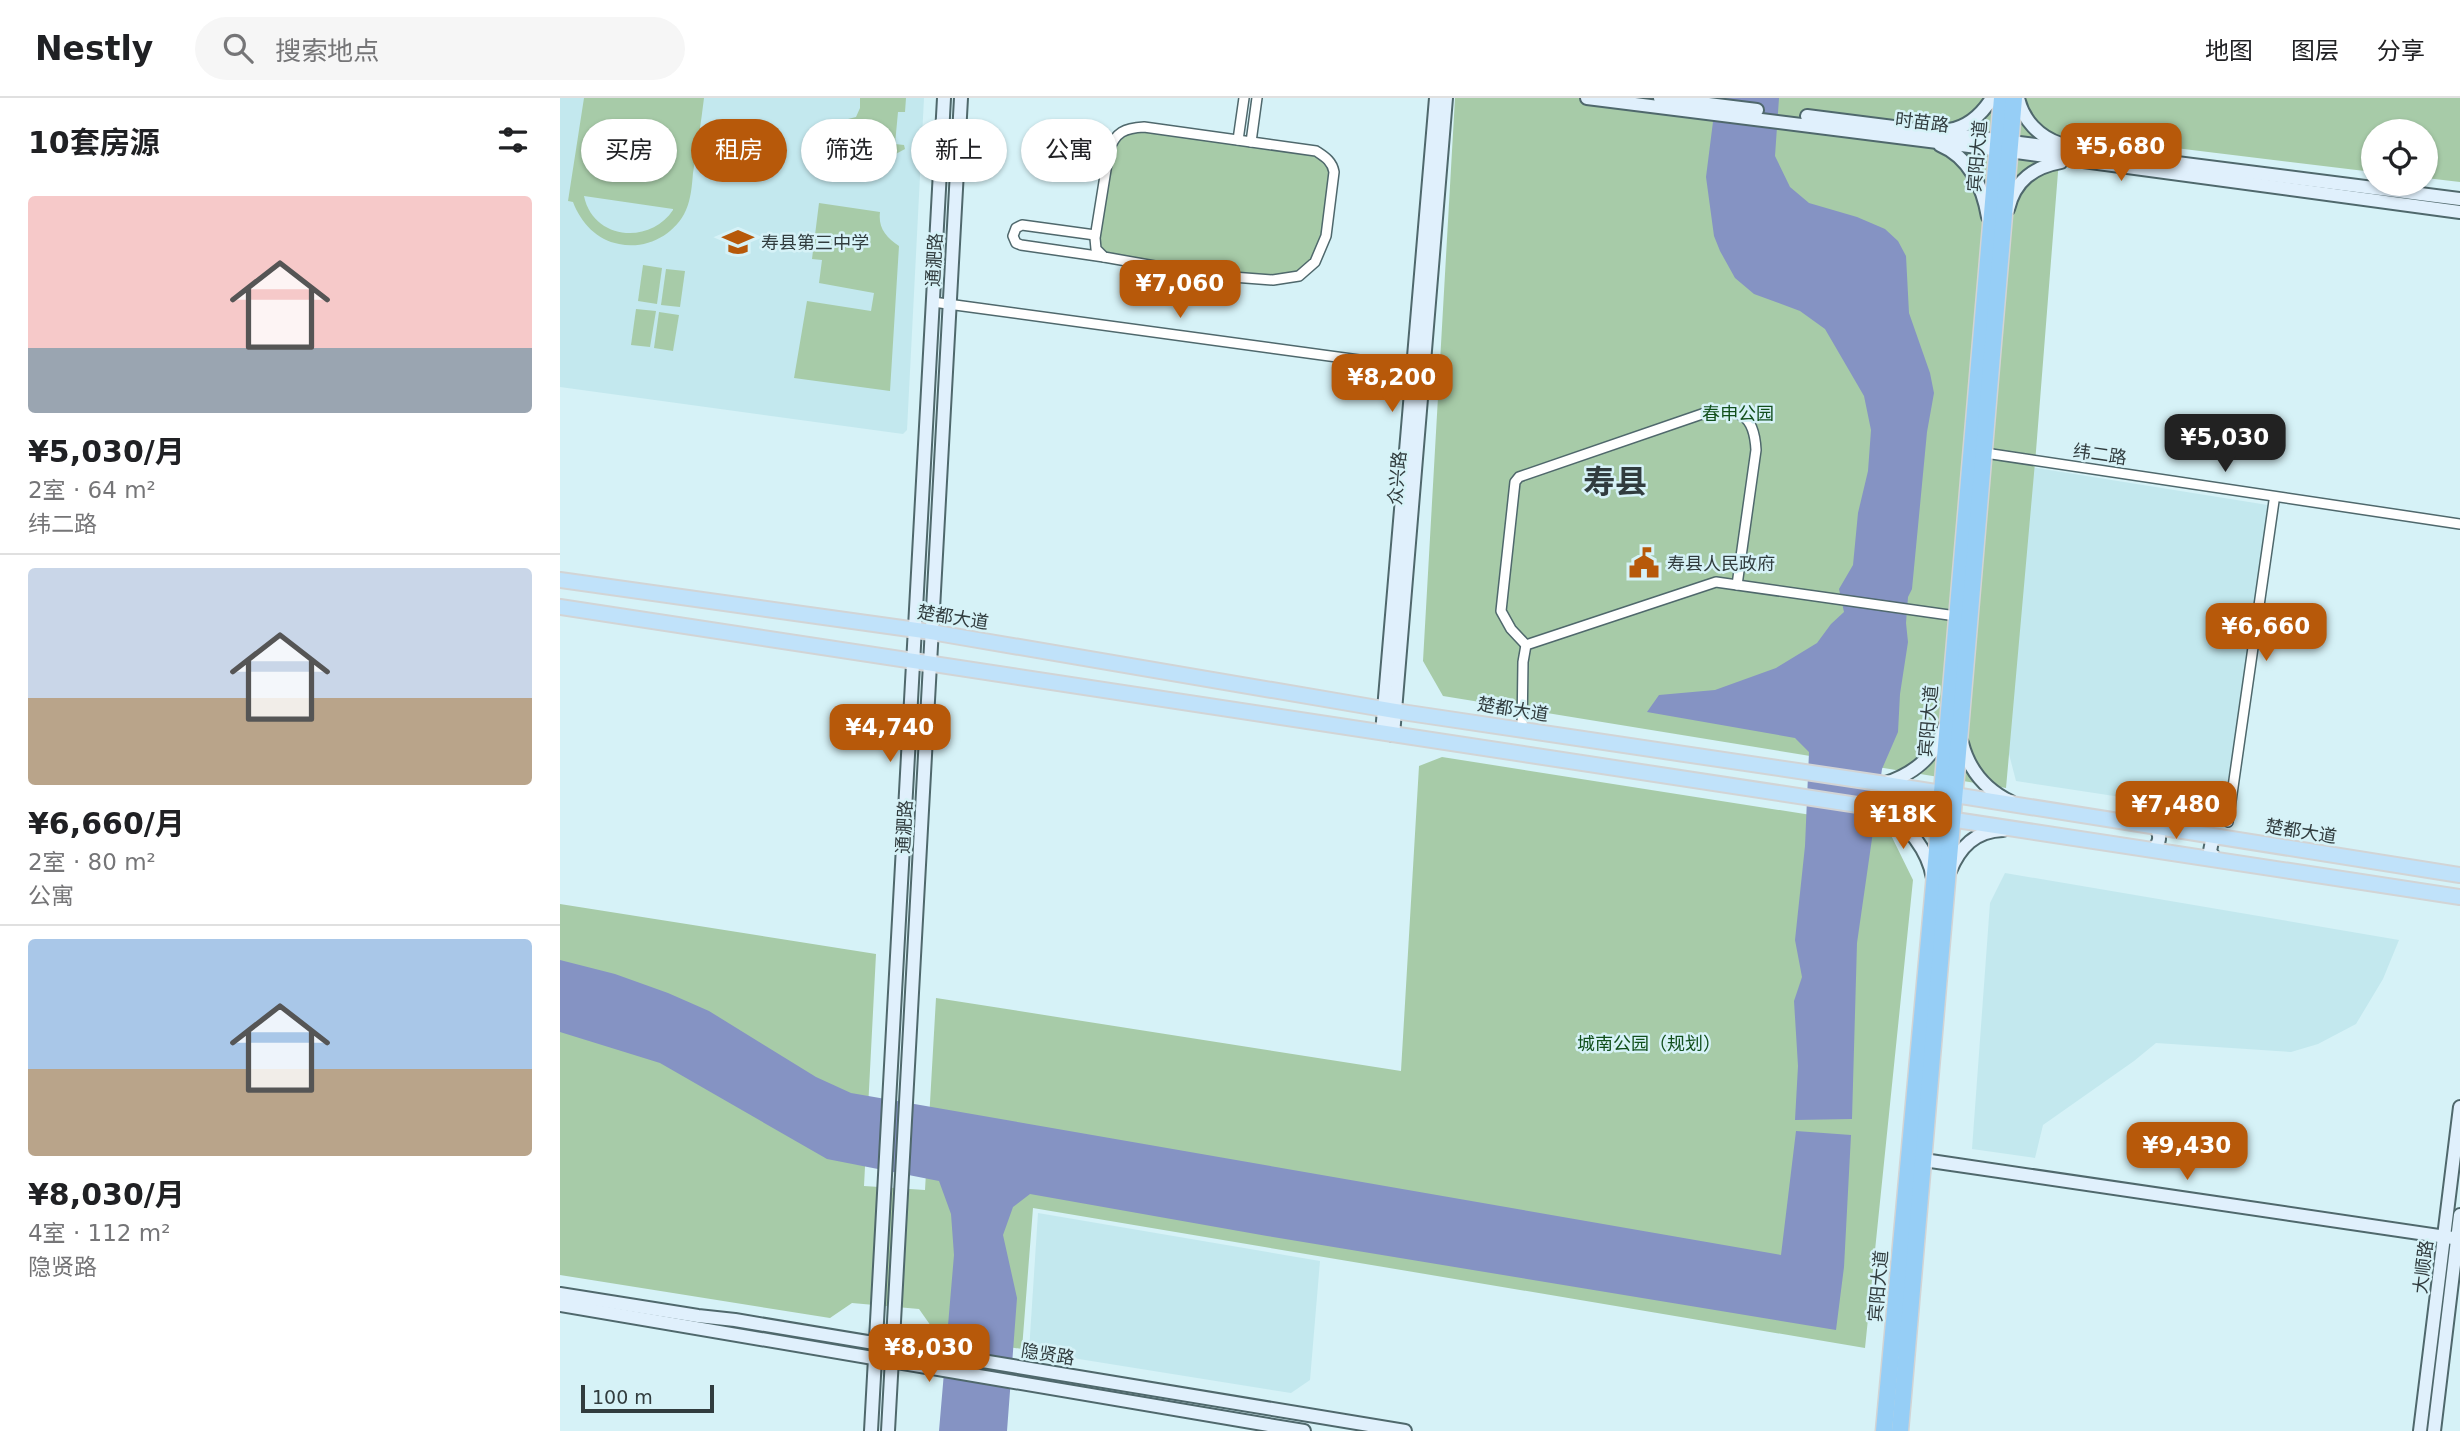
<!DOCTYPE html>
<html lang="zh">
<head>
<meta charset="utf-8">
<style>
  :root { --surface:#fff; --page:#f6f6f6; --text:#202124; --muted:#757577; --line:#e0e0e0; --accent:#b7590a }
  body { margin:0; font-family:"DejaVu Sans","Noto Sans SC",sans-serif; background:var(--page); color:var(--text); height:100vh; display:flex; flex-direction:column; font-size:26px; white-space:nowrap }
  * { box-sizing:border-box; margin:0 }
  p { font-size:23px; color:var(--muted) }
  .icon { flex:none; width:38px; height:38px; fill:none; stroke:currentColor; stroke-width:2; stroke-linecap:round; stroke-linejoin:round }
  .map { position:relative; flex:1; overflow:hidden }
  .details { display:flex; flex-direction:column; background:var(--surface); width:560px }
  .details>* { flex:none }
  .top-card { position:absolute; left:21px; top:21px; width:665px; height:63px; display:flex; gap:14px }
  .fabs { position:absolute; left:1801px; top:21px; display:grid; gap:14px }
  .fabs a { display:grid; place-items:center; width:77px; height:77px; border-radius:50%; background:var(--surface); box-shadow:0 2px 5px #0004; font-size:35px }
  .scale { position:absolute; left:21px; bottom:18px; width:133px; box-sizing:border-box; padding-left:7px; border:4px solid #313c3e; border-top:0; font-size:19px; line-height:24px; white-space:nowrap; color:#313c3e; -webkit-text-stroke:5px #d6f2f7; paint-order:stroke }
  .price { position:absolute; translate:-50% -60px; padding:0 16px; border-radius:14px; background:var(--accent); color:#fff; font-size:23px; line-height:46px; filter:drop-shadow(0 2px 4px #0008) }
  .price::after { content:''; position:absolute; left:50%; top:42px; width:21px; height:16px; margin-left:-10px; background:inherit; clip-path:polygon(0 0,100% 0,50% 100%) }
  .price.on { background:#222; color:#fff }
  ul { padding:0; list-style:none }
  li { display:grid; align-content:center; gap:14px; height:371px; padding:0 28px }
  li+li { border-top:2px solid var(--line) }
  li span { display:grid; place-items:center; height:217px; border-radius:7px; color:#555 }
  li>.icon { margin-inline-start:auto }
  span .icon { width:126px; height:126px; fill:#fffc; stroke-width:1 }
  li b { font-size:30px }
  h2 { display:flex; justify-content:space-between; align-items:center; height:84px; padding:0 28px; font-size:30px }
  .chip { padding:0 24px; border-radius:32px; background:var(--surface); box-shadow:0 2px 5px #0004; font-size:24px; line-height:63px }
  .chip.on { background:var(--accent); color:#fff }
  header { display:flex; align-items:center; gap:42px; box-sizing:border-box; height:98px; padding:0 35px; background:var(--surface); border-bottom:2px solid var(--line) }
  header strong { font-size:33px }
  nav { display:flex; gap:38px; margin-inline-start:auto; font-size:24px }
  .search { width:490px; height:63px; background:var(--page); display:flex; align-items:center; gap:18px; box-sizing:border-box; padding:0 24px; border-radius:38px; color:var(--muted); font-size:26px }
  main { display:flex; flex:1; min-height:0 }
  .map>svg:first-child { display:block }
</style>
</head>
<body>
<header>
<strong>Nestly</strong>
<div class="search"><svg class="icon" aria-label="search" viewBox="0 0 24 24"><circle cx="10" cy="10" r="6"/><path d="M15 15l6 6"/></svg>搜索地点</div>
<nav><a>地图</a><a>图层</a><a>分享</a></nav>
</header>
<main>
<section class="details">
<h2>10套房源<svg class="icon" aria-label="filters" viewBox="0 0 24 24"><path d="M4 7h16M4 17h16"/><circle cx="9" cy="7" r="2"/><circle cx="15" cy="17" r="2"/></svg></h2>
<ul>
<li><span style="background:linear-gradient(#f6c9c9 70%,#9aa5b1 0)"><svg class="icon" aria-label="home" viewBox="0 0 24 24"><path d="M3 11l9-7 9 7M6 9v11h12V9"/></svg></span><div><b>¥5,030/月</b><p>2室 · 64 m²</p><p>纬二路</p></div></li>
<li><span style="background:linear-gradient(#c9d6e8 60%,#b9a48a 0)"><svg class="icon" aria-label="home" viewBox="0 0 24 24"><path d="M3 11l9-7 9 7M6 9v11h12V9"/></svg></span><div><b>¥6,660/月</b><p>2室 · 80 m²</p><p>公寓</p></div></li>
<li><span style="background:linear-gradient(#a9c7e8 60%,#b9a48a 0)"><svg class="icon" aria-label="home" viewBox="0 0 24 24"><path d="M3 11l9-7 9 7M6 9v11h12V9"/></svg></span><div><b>¥8,030/月</b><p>4室 · 112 m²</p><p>隐贤路</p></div></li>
</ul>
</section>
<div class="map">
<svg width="1900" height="1333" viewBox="0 0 1900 1333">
  <rect width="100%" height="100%" fill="#d6f2f7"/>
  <!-- built -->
  <g fill="#c3e8ee">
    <polygon points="0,0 364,0 347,332 343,336 0,289"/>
    <polygon points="1464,368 1714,408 1666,715 1456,683 1442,629"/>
    <polygon points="1445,775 1839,842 1823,881 1796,926 1758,946 1731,954 1596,945 1574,963 1483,1027 1475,1060 1412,1051 1430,805"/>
    <polygon points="478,1115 760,1163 750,1282 731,1295 469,1253"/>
  </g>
  <!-- green -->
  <g fill="#a7cba8" fill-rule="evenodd">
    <path d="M24,0h120c-3,25 -7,50 -11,75 -1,12 -2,26 -7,37 -11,25 -40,40 -67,34 -22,-4 -38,-21 -46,-42l-5,-1zM24,98l89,13v1c-23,35 -80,30 -89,-14z"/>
    <polygon points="300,0 346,0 345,14 338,14 335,46 344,47 345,51 332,58 323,76 276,69 280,23 296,19 300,10"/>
    <polygon points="895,0 1900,0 1900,84 1866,80 1866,33 1813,33 1813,74 1501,36 1476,353 1446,690 883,598 863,563"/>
    <path d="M583,31l172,25 14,11 2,5c-3,23 -5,71 -17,90 -25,37 -170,1 -209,-6l-7,-7 12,-97 11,-17z"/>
    <path d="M259,105l61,9c-2,16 6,25 19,34l-9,145 -96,-13 13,-77 64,10 3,-18 -55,-10 3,-23 -10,-1z"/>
    <polygon points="83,167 102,170 97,206 78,203"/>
    <polygon points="106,171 125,173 120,209 101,207"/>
    <polygon points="76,211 96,213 90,249 71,247"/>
    <polygon points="99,214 119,217 113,253 94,250"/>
    <polygon points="882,659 1327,729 1353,782 1305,1250 473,1110 462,1251 378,1238 359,1211 292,1205 270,1220 0,1177 0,806 316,856 304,1088 365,1092 376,900 841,973 859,668"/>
  </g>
  <!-- water -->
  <g fill="#8593c3">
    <polygon points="1156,0 1219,0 1215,58 1230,89 1249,105 1297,119 1325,131 1338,143 1346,158 1349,215 1370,275 1374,295 1367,334 1352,491 1348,499 1346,525 1348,544 1340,596 1338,634 1322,671 1297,845 1292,1021 1235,1022 1238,968 1234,903 1242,879 1235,842 1245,748 1249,654 1235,640 1087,614 1099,597 1155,592 1216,570 1257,545 1271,526 1284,514 1279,491 1293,467 1298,415 1308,373 1311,332 1304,298 1265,231 1240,213 1194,196 1175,180 1160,153 1154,138 1146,79"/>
    <polygon points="0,862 55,876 108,895 149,913 256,979 291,995 1221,1157 1236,1033 1291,1037 1284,1169 1276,1232 707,1138 470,1096 453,1109 443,1137 457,1200 447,1333 379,1333 394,1157 391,1116 379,1083 267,1061 100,965 0,934"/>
  </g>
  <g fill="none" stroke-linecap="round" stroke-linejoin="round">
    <!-- street casing -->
    <g stroke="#4f686c" stroke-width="12">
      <g id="street">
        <path d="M584,29l172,24c9,6 16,10 18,21l-8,64 -11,26 -16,14 -26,4 -67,-5 -102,-18 -8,-8 -1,-11 14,-87c6,-19 16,-23 35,-24z"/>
        <polyline points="678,42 684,0"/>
        <polyline points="691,44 697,0"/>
        <polyline points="535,137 462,127 456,130 453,138 456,145 461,147 544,159"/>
        <polyline points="373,204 858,270"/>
        <polyline points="1425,355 1900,426"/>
        <path d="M966,547l-15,-16 -10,-18 14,-129 4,-5 186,-64c35,-4 49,0 51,37l-19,135"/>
        <polyline points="962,632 963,564 966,547 1156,484 1396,518"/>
        <polyline points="1668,724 1714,403"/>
      </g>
    </g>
    <!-- secondary casing -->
    <g stroke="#4f686c" stroke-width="16">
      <g id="secondary">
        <polyline points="1027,0 1449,53 1900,114"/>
        <polyline points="1100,0 1197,12"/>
        <path d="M1458,0c5,22 21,39 43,46"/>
        <polyline points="1247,18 1900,101"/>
        <path d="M1389,32c19,-3 33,-16 43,-32"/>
        <path d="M1380,47c29,12 43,42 48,72"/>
        <path d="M1448,111c7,-29 26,-42 53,-47"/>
        <polyline points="822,635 876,0"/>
        <polyline points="833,637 886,0"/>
        <path d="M1402,645c7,27 24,47 49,59"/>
        <path d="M1323,686c29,-9 52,-27 61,-56"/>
        <path d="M1324,712c24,15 44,40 49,68"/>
        <path d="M1593,752c7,-8 8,-13 3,-23"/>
        <polyline points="1655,761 1650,753 1652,743 1658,739"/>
        <path d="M1390,773c10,-24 25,-40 53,-41"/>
        <polyline points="1357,1061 1900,1141"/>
        <polyline points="0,1196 138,1218 175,1222 845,1333"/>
        <polyline points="0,1207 744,1333"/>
        <polyline points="311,1333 384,0"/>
        <polyline points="328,1333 401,0"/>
        <polyline points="1860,1333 1900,1009"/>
        <polyline points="1874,1333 1900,1117"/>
      </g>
    </g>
    <!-- primary casing -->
    <g stroke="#d2d4d5" stroke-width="18">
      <g id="primary">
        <polyline points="0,482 371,534 835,613 1319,685 1900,777"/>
        <polyline points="0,509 1900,799"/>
      </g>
    </g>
    <!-- highway casing -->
    <g stroke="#d2d4d5" stroke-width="19">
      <g id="highway">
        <polyline points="1324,1333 1374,787 1442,0"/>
        <polyline points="1340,1333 1454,0"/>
      </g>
    </g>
    <!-- street -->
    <use href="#street" stroke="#fff" stroke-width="9"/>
    <!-- secondary -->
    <use href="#secondary" stroke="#e0f0fc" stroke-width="12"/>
    <!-- primary -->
    <use href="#primary" stroke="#c0e2fa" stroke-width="14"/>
    <!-- highway -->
    <use href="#highway" stroke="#96cef6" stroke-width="16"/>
  </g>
  <!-- icons -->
  <defs>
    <g id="school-bare" transform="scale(2.415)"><path d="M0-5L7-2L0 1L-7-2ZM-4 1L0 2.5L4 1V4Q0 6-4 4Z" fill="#b7590a" stroke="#d6f2f7" stroke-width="2.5" paint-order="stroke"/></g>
    <g id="civic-bare" transform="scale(2.415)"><path d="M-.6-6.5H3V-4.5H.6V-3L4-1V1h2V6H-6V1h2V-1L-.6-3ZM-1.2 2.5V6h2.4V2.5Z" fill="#b7590a" stroke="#d6f2f7" stroke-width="2.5" paint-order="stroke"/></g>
  </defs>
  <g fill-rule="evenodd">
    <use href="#school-bare" x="178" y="144"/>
    <use href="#civic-bare" x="1084" y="465"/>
  </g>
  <g text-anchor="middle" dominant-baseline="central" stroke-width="5" stroke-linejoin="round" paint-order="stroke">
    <!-- street labels -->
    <g font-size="18" fill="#313c3e" stroke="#d6f2f7">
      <text transform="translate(1362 24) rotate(7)">时苗路</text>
      <text transform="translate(1417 58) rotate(-85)">宾阳大道</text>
      <text transform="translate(374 162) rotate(-87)">通淝路</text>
      <text transform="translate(1540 356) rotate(8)">纬二路</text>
      <text transform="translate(837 380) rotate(-85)">众兴路</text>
      <text transform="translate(393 519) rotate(9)">楚都大道</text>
      <text transform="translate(953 611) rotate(9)">楚都大道</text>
      <text transform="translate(1368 623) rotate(-85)">宾阳大道</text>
      <text transform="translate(344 729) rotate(-87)">通淝路</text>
      <text transform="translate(1741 733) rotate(9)">楚都大道</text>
      <text transform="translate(1863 1169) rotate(-83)">大顺路</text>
      <text transform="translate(1318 1188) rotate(-85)">宾阳大道</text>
      <text transform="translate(488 1256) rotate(9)">隐贤路</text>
    </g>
    <!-- poi labels -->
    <g font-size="18" fill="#313c3e" stroke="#d6f2f7" text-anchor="start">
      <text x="201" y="144">寿县第三中学</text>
      <text x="1107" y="465">寿县人民政府</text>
    </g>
    <!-- park labels -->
    <g font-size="18" fill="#114f1c" stroke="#d6f2f7">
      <text x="1178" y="315">春申公园</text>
      <text x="1089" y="945">城南公园（规划）</text>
    </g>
    <!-- town labels -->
    <g font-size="32" font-weight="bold" fill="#313c3e" stroke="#d6f2f7">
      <text x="1055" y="384">寿县</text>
    </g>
  </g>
</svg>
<div class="fabs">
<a><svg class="icon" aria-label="locate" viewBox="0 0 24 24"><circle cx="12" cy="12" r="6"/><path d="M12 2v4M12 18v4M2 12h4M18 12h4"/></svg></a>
</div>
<div class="scale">100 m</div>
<b class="price" style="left:1561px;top:85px">¥5,680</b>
<b class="price" style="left:620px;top:222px">¥7,060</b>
<b class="price" style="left:832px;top:316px">¥8,200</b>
<b class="price on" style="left:1665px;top:376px">¥5,030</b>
<b class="price" style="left:1706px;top:565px">¥6,660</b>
<b class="price" style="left:330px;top:666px">¥4,740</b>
<b class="price" style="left:1616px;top:743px">¥7,480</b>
<b class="price" style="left:1343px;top:753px">¥18K</b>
<b class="price" style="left:1627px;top:1084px">¥9,430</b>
<b class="price" style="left:369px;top:1286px">¥8,030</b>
<div class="top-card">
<a class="chip">买房</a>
<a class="chip on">租房</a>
<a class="chip">筛选</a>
<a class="chip">新上</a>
<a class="chip">公寓</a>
</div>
</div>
</main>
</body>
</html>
